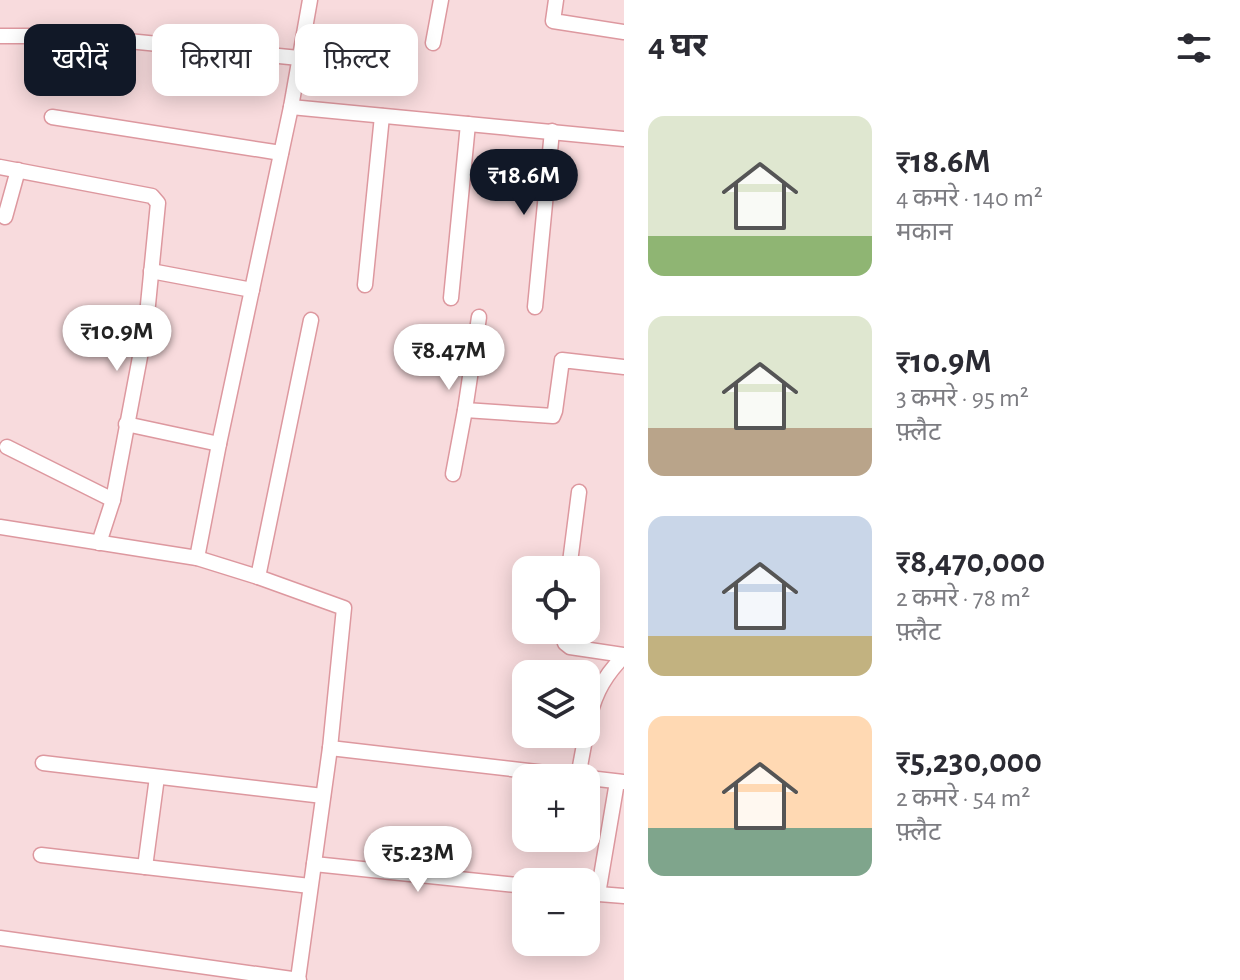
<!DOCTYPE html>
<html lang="hi">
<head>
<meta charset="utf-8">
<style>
  :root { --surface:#fff; --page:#f2f2f3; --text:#2b2b33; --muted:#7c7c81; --accent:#111827 }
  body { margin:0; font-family:"Alegreya Sans","Noto Sans Devanagari",sans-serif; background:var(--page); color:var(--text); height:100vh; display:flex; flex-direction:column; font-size:30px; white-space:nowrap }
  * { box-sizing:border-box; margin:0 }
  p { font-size:26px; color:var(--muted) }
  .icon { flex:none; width:44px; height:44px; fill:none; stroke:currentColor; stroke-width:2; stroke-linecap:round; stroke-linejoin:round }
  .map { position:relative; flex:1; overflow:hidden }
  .drawer { display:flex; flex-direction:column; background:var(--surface); width:616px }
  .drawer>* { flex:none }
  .hud { position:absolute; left:24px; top:24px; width:480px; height:72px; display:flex; gap:16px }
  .tools { position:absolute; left:512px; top:556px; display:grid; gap:16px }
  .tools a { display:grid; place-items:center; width:88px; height:88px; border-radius:16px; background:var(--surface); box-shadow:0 4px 20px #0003; font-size:40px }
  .price { position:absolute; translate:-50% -68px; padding:0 18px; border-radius:28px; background:#fff; color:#222; font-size:26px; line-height:52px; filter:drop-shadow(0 2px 4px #0008) }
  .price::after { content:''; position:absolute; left:50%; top:48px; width:24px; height:18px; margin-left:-12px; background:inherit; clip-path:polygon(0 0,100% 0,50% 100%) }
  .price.selected { background:var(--accent); color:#fff }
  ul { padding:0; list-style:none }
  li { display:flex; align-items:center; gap:24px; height:200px; padding:0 24px }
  li span { display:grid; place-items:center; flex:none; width:224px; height:160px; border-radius:16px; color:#555 }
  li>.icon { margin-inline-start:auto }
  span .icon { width:96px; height:96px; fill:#fffc; stroke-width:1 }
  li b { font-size:34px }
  h2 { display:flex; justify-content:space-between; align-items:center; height:96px; padding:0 24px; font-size:34px }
  .pill { padding:0 28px; border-radius:16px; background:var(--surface); box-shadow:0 4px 20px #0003; font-size:28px; line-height:72px }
  .pill.selected { background:var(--accent); color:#fff }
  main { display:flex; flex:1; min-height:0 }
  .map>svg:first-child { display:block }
</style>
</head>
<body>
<main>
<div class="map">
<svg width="624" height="980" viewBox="0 0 624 980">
  <rect width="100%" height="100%" fill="#f8dbdd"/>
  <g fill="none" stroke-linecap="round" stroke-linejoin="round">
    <!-- minor casing -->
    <g stroke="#dd989f" stroke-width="17">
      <g id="minor">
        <polyline points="556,0 553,21 624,32"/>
        <polyline points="0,36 78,36 299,58"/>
        <polyline points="433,43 441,0"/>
        <polyline points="291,107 624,139"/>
        <polyline points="52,117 281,153"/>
        <polyline points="0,167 152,196 158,203 146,325 113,500 99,543"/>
        <polyline points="5,217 18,170"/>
        <polyline points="151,271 252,290"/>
        <polyline points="365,285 382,116"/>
        <polyline points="451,298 468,124"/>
        <polyline points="535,307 552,131"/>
        <polyline points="465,410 553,416 555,411 562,360 624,367"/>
        <polyline points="126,424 219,444"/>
        <polyline points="7,447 113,500"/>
        <polyline points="453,474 465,410 479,317"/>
        <polyline points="0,527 197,558 258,577 344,608 330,748 298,979"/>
        <polyline points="197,558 219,444 291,107 310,0"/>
        <polyline points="569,570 579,492"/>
        <polyline points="258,577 311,320"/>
        <polyline points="561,630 565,643 570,647 624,655"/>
        <path d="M586,732c6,-32 15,-53 38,-76"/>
        <polyline points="330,748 624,782"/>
        <polyline points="43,763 323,796"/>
        <polyline points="578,777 586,734"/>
        <polyline points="41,855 310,886"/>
        <polyline points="314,864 526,886"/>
        <polyline points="145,867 157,777"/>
        <polyline points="586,893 624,896"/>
        <polyline points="598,894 617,782"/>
        <polyline points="0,938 299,980"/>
      </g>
    </g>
    <!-- minor -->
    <use href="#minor" stroke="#fff" stroke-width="14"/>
  </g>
</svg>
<div class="tools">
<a><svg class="icon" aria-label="locate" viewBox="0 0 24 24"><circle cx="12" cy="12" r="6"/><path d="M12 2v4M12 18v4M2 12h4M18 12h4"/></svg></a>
<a><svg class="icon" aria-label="layers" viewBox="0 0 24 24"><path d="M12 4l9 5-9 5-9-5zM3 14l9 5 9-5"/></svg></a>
<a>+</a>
<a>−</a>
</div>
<b class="price selected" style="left:524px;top:217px">₹18.6M</b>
<b class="price" style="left:117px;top:373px">₹10.9M</b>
<b class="price" style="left:449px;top:392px">₹8.47M</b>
<b class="price" style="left:418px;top:894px">₹5.23M</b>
<div class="hud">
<a class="pill selected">खरीदें</a>
<a class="pill">किराया</a>
<a class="pill">फ़िल्टर</a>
</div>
</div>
<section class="drawer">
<h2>4 घर<svg class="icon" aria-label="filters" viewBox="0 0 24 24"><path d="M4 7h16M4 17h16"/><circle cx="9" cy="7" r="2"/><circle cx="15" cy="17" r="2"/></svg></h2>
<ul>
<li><span style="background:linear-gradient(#dfe7d0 75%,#8fb573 0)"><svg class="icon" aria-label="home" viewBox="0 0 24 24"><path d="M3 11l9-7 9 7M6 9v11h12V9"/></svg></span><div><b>₹18.6M</b><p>4 कमरे · 140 m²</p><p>मकान</p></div></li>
<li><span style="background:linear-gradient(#dfe7d0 70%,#b9a48a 0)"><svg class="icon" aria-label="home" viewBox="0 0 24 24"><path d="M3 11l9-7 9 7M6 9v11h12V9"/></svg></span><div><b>₹10.9M</b><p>3 कमरे · 95 m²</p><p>फ़्लैट</p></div></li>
<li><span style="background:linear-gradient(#c9d6e8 75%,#c2b280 0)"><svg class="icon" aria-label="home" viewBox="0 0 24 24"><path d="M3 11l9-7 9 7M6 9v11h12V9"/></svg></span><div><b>₹8,470,000</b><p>2 कमरे · 78 m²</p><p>फ़्लैट</p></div></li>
<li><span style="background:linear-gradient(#ffd9b3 70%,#7fa58c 0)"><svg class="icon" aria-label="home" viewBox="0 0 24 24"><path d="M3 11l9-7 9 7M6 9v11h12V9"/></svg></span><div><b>₹5,230,000</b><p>2 कमरे · 54 m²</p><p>फ़्लैट</p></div></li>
</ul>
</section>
</main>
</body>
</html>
